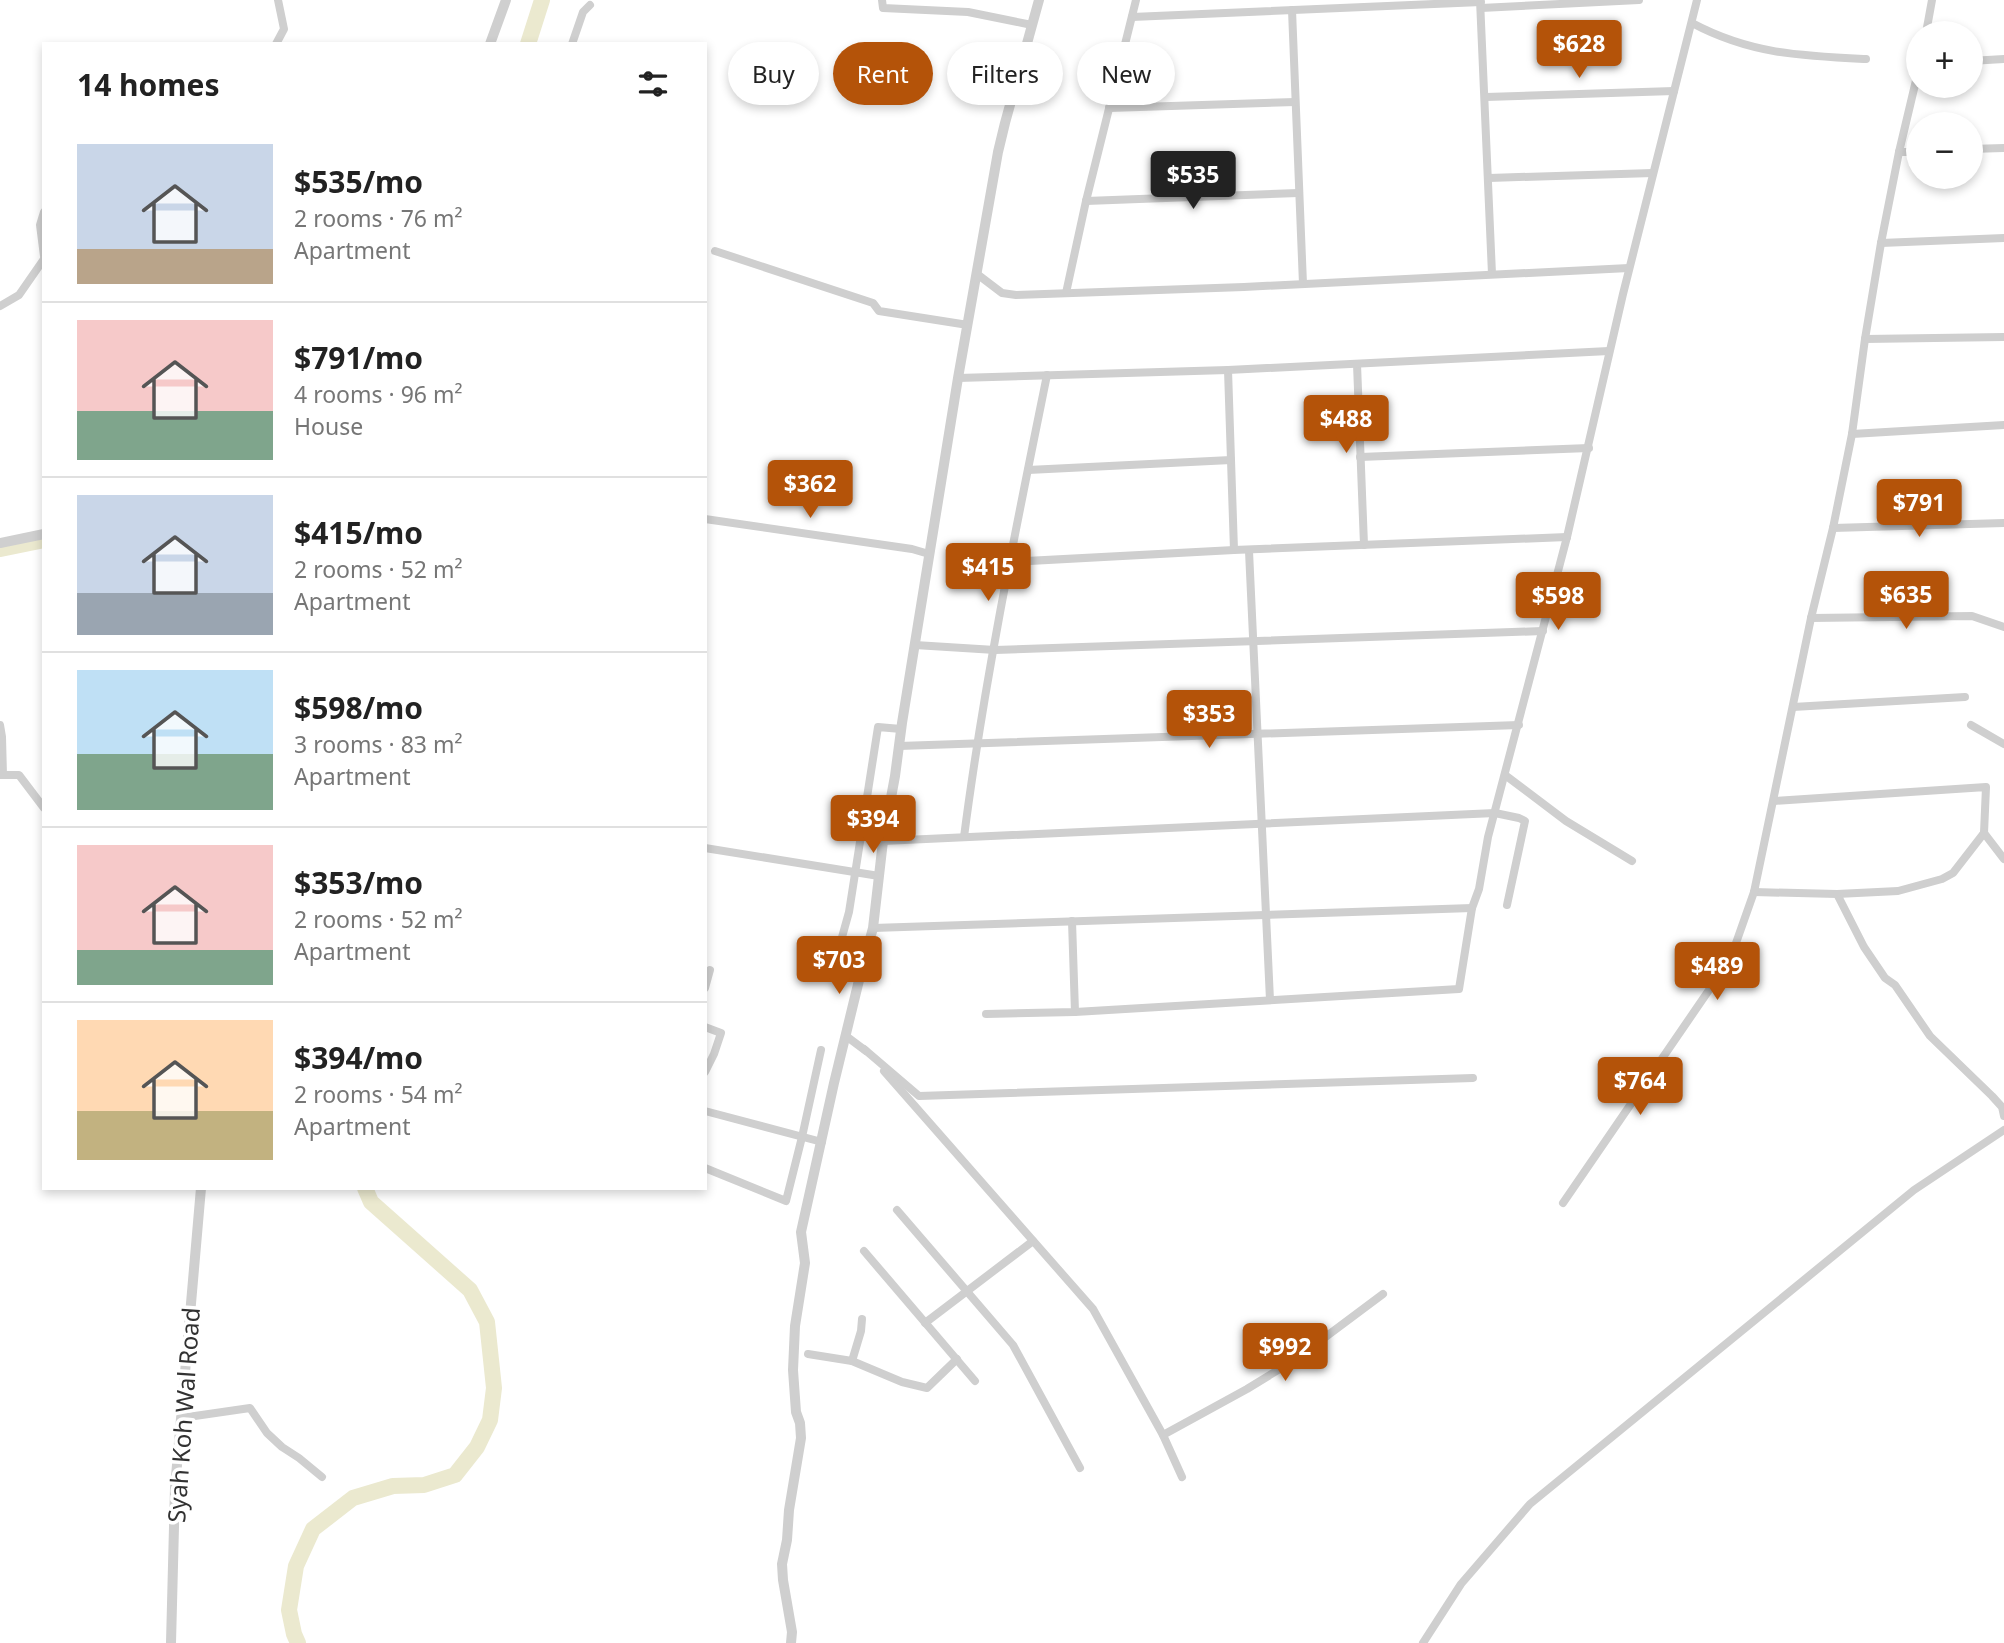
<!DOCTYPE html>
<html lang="en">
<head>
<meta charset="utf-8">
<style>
  :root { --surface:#fff; --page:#f2f2f2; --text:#222; --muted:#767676; --line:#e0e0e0; --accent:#b45309 }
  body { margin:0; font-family:"Noto Sans",sans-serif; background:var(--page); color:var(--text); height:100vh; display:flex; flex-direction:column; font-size:26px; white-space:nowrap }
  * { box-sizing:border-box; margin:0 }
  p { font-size:23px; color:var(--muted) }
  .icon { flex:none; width:38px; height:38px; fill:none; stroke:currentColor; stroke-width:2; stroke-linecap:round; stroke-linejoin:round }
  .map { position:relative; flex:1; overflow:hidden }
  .side { position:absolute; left:42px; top:42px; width:665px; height:1148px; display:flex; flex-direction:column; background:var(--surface); border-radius:0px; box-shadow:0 4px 10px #0003 }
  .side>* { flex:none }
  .hud { position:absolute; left:728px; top:42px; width:665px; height:63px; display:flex; gap:14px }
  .controls { position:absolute; left:1906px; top:21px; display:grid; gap:14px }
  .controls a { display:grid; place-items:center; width:77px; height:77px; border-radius:50%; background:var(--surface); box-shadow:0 4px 10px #0003; font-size:35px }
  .price { position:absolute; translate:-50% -60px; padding:0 16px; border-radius:7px; background:var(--accent); color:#fff; font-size:23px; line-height:46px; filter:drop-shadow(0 2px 4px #0008) }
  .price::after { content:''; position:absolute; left:50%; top:42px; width:21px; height:16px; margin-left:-10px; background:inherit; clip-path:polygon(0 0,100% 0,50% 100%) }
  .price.active { background:#222; color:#fff }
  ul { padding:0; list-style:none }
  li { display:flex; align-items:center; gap:21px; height:175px; padding:0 35px }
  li+li { border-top:2px solid var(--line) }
  li span { display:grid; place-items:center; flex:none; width:196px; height:140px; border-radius:0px; color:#555 }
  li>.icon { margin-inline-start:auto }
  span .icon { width:84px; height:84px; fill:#fffc; stroke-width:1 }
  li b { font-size:30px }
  h2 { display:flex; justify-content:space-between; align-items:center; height:84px; padding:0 35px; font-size:30px }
  .pill { padding:0 24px; border-radius:32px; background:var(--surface); box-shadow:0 4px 10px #0003; font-size:24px; line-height:63px }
  .pill.active { background:var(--accent); color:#fff }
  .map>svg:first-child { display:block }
</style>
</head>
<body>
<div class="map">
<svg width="2004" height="1643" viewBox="0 0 2004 1643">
  <rect width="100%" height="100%" fill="#fff"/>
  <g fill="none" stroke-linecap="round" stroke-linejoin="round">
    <!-- canal -->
    <polyline stroke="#ebe9cf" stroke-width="10" points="0,552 44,543"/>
    <!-- river -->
    <g stroke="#ebe9cf" stroke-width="16">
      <polyline points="528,44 542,0"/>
      <polyline points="298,1643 294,1634 289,1610 296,1566 313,1529 353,1498 393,1486 424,1485 455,1475 477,1447 490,1420 494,1388 487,1322 470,1290 371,1202 365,1188"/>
    </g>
    <!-- minor -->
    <g stroke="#cfcfcf" stroke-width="8">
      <polyline points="882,0 883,8 968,12 1032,25"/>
      <polyline points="1480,0 1492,274"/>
      <polyline points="1481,8 1639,0"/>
      <polyline points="1292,10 1303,284"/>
      <polyline points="1132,17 1481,2"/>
      <path d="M1692,23c58,31 109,33 174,36"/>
      <polyline points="1926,33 1932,0"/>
      <polyline points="276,44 284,29 278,0"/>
      <polyline points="572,44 583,12 590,5"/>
      <polyline points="1970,61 2004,59"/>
      <polyline points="1486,97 1674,91"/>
      <polyline points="1109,108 1295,102"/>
      <polyline points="1970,149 2004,148"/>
      <polyline points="1899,152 1918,152"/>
      <polyline points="1489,178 1653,173"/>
      <polyline points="1086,201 1298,193"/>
      <polyline points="44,212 40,225 44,256"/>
      <polyline points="1881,243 2004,238"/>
      <polyline points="715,251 873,303 879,311 968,325"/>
      <polyline points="977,274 1002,293 1016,295 1244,287 1629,268"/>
      <polyline points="1066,293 1086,201 1136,0"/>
      <polyline points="0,306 19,295 44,259"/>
      <polyline points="1865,339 2004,337"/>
      <polyline points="1357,364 1364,545"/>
      <polyline points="1228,370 1234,550"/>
      <polyline points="958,378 1228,370 1609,351"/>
      <polyline points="1852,434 2004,425"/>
      <polyline points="1360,457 1589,448"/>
      <polyline points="1028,470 1231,460"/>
      <polyline points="705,519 912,549 929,554"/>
      <polyline points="1833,528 2004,523"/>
      <polyline points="1249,551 1270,1000"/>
      <polyline points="1009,562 1234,550 1567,537"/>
      <polyline points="1811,618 1972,616 2004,627"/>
      <polyline points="915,645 995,650 1543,631"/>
      <polyline points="1793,707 1965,697"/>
      <polyline points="0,725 2,737 3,775"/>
      <polyline points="1971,725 2004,744"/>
      <polyline points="899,746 1519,725"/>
      <polyline points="0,775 19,775 44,808"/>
      <polyline points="1505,775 1566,821 1632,861"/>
      <polyline points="1774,801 1986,787 1984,833 1953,873 1942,879 1898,891 1837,894 1864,947 1885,978 1895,985 1930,1036 1992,1096 2002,1107 2004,1116"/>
      <polyline points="1984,833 2004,859"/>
      <path d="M964,837c20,-155 52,-309 83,-462"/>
      <polyline points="883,841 1495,813 1519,818 1525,821 1507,905"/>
      <polyline points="705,848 879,876"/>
      <polyline points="1754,892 1837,894"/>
      <polyline points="1072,921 1075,1012"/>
      <polyline points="873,928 1472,908"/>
      <polyline points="859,979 832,973 849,912 878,727 901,729"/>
      <polyline points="705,988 710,970"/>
      <polyline points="986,1014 1075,1012 1459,989 1472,908 1479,889 1488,837 1567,537 1623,294 1697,0"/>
      <polyline points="705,1027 721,1033 714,1054 705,1072"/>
      <polyline points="846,1036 866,1051"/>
      <polyline points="864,1049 919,1096 1473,1078"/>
      <polyline points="884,1071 1093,1309 1163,1435 1182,1477"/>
      <polyline points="705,1111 822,1142"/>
      <polyline points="705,1168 786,1201 802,1137 821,1050"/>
      <polyline points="1563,1203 1720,974 1736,943 1754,892 1811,618 1833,528 1852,434 1865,339 1881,243 1899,152 1918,72"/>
      <polyline points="897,1210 1013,1345 1080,1468"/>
      <polyline points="864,1251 975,1381"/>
      <polyline points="925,1323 1033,1241"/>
      <polyline points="808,1354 852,1361 902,1382 927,1388 957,1359"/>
      <polyline points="852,1361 861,1331 862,1319"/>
      <polyline points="181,1418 250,1408 267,1433 282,1447 299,1458 322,1477"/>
      <polyline points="1163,1435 1247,1389 1296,1359 1383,1294"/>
      <polyline points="1423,1643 1461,1584 1530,1504 1914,1190 2004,1130"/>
    </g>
    <!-- tertiary -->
    <g stroke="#cfcfcf" stroke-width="10">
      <polyline points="490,44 506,0"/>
      <polyline points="0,543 44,534"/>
      <polyline points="171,1643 175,1488 201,1188"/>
      <polyline points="791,1643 792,1632 783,1580 782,1564 787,1540 789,1510 801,1438 800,1423 796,1412 793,1370 795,1326 805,1263 801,1232 834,1083 862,968 873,928 883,841 895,776 902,723 958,378 998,152 1005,123 1039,0"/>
    </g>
  </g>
  <g text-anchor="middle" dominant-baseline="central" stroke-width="7" stroke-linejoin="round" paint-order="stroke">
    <!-- street labels -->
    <g font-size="24" fill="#323232" stroke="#fff">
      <text transform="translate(183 1415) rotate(-86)">Syah Koh Wal Road</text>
    </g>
  </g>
</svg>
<div class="controls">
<a>+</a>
<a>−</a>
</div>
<b class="price" style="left:1579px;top:80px">$628</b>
<b class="price active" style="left:1193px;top:211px">$535</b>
<b class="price" style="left:1346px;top:455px">$488</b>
<b class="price" style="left:810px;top:520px">$362</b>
<b class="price" style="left:1919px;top:539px">$791</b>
<b class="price" style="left:988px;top:603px">$415</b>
<b class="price" style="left:1906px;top:631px">$635</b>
<b class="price" style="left:1558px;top:632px">$598</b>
<b class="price" style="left:1209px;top:750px">$353</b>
<b class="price" style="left:873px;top:855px">$394</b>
<b class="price" style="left:839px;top:996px">$703</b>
<b class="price" style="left:1717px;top:1002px">$489</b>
<b class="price" style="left:1640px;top:1117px">$764</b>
<b class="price" style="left:1285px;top:1383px">$992</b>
<div class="hud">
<a class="pill">Buy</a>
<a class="pill active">Rent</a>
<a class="pill">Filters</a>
<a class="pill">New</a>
</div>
<section class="side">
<h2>14 homes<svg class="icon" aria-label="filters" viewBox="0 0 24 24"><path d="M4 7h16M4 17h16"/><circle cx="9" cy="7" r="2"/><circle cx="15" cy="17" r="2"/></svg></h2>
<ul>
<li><span style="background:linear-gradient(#c9d6e8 75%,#b9a48a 0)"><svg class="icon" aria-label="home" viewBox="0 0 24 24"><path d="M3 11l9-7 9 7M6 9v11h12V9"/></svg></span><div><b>$535/mo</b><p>2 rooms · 76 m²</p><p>Apartment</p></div></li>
<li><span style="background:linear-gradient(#f6c9c9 65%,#7fa58c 0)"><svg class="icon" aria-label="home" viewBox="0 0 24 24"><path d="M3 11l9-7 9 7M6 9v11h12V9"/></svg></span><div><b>$791/mo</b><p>4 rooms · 96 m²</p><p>House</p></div></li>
<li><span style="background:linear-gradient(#c9d6e8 70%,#9aa5b1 0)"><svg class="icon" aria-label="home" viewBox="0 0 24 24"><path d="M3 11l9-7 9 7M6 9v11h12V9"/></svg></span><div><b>$415/mo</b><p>2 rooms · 52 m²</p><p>Apartment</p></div></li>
<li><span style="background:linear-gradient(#bfe0f5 60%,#7fa58c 0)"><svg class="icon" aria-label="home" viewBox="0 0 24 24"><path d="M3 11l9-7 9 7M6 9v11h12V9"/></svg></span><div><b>$598/mo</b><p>3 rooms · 83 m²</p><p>Apartment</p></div></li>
<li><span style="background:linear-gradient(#f6c9c9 75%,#7fa58c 0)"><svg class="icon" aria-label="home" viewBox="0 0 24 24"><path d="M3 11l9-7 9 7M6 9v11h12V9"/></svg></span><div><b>$353/mo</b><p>2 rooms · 52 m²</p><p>Apartment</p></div></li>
<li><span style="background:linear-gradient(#ffd9b3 65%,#c2b280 0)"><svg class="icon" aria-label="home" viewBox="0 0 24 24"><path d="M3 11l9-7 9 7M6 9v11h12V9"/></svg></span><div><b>$394/mo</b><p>2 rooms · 54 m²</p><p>Apartment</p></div></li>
</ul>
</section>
</div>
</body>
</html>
